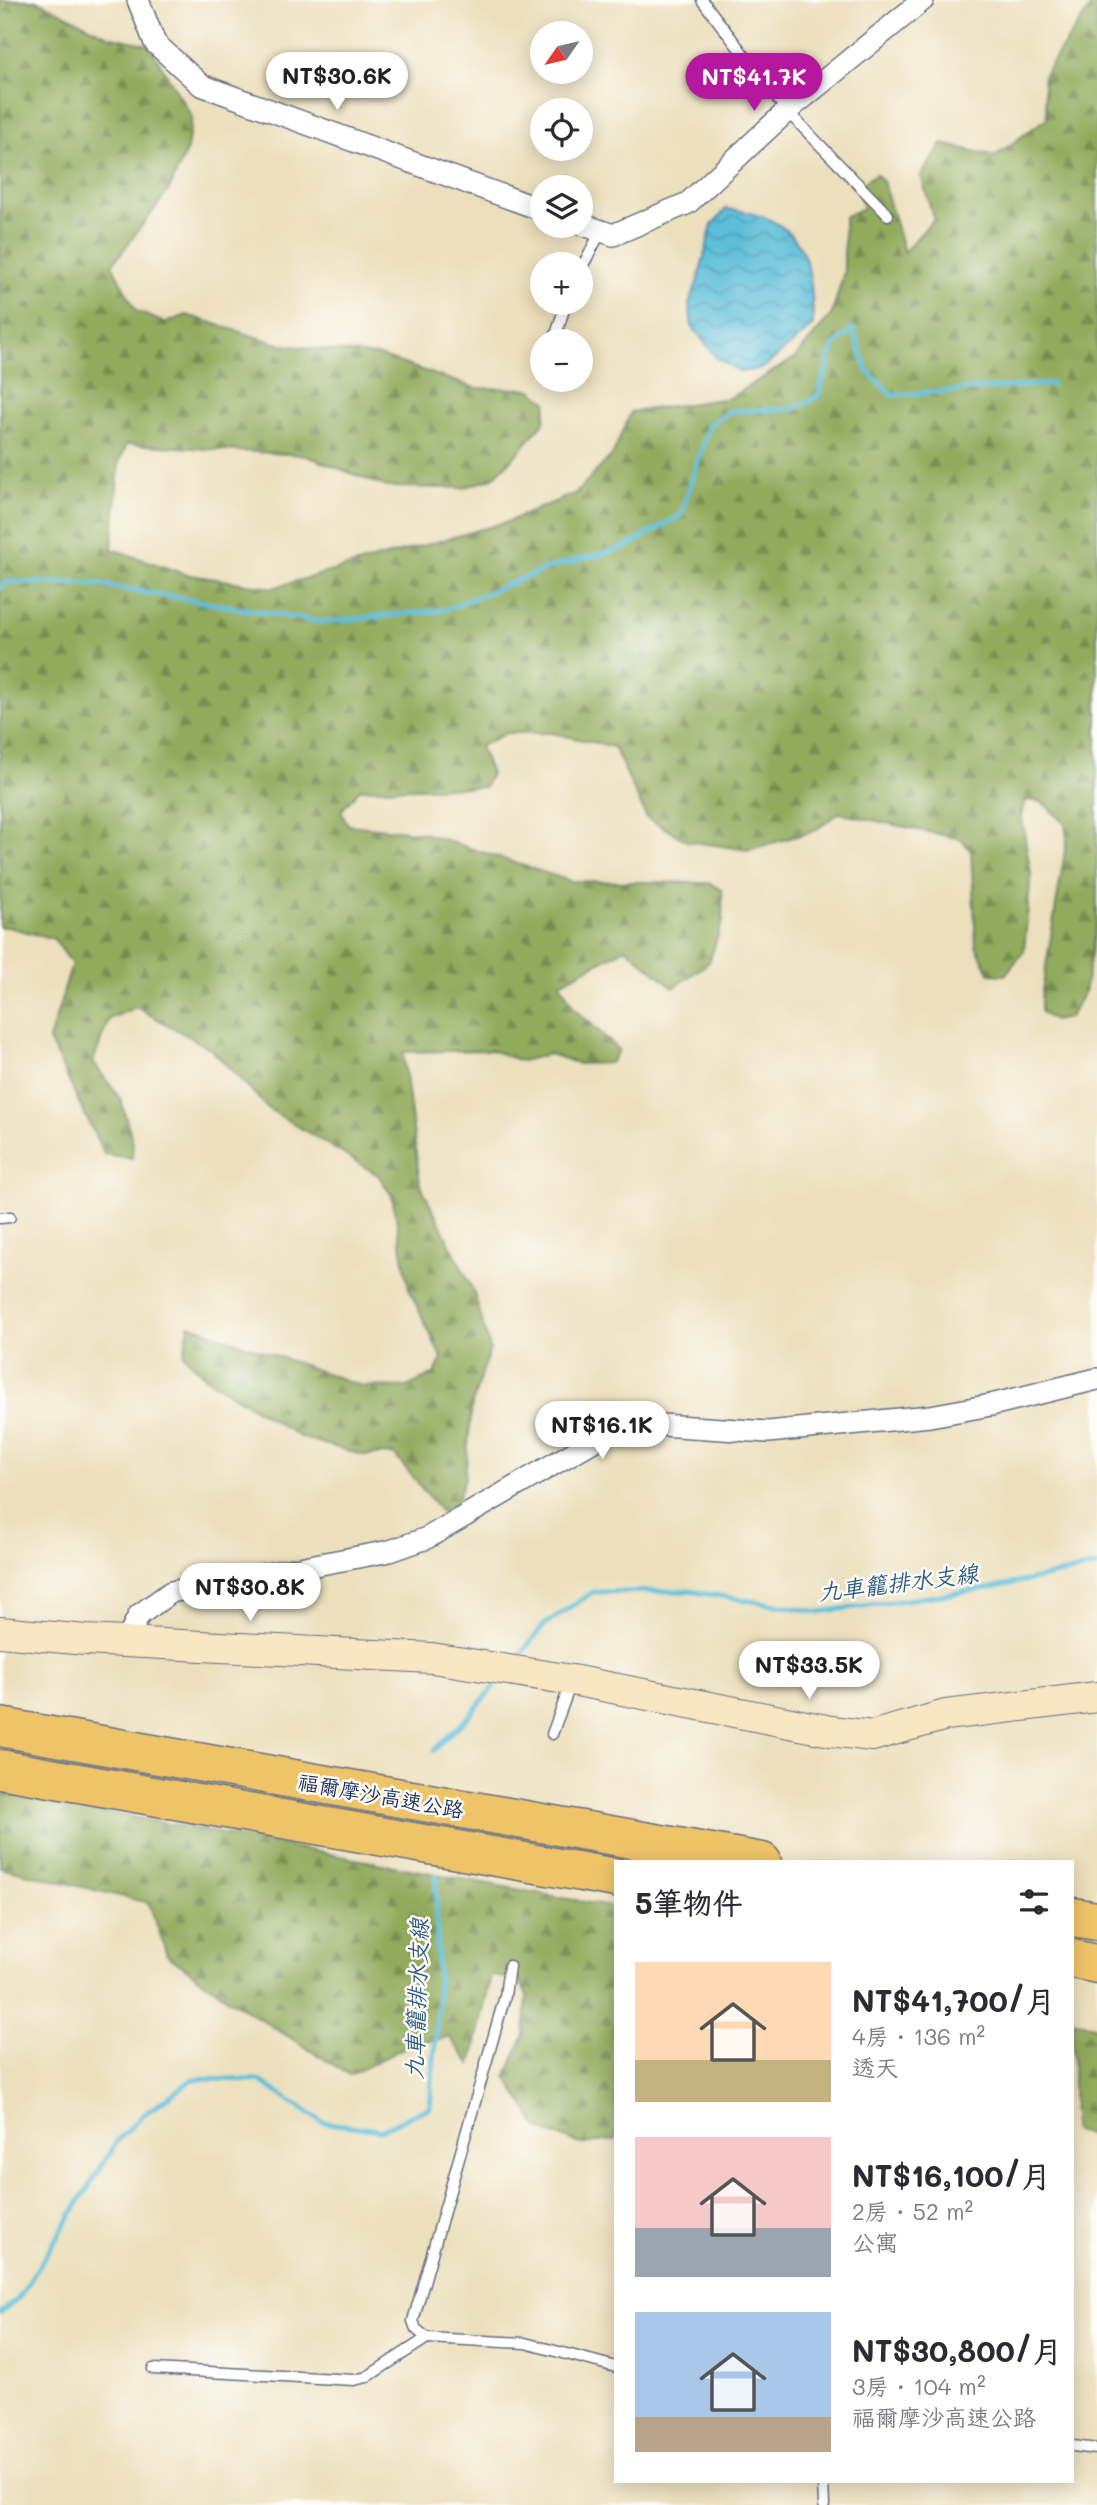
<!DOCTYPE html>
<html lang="zh-TW">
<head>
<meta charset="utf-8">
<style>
  :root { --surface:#fff; --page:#f7f7f7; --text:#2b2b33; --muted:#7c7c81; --accent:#b5179e }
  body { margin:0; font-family:Mali,"LXGW WenKai TC",sans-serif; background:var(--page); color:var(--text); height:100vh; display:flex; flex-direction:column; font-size:26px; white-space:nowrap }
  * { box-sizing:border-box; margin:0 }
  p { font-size:23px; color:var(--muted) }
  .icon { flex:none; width:38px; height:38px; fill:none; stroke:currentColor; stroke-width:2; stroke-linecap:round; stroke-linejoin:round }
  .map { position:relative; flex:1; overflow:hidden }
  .drawer { position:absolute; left:614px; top:1860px; width:460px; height:623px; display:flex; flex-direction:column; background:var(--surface); border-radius:0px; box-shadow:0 4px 18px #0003 }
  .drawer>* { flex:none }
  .needle { width:46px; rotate:236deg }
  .tools { position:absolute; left:530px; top:21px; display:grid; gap:14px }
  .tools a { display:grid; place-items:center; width:63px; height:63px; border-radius:50%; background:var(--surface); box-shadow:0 4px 18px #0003; font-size:35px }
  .price { position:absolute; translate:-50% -60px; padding:0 16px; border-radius:24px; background:#fff; color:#222; font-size:23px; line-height:46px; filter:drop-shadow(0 2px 4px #0008) }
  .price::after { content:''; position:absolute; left:50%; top:42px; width:21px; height:16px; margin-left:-10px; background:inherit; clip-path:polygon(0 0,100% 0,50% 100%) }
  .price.active { background:var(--accent); color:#fff }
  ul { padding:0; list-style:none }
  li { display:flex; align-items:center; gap:21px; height:175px; padding:0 21px }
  li span { display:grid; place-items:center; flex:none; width:196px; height:140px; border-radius:0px; color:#555 }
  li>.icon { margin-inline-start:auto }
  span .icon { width:84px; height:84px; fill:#fffc; stroke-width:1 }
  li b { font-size:30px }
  h2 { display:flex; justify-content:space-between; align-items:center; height:84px; padding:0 21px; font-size:30px }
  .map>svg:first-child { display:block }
</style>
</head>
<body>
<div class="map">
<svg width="1097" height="2505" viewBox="0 0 1097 2505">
  <defs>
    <pattern id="forest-firs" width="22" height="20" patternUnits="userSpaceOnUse" patternTransform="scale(1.75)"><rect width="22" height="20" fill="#91aa5c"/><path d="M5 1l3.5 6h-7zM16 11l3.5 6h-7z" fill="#768b4f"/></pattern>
    <pattern id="water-waves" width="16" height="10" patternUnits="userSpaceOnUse" patternTransform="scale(1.75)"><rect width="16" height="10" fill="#5bbed9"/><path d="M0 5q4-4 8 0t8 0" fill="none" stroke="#4a9bb3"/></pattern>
  </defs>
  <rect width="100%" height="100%" fill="#fdfcf7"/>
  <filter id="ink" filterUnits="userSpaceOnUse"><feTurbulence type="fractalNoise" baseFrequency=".0143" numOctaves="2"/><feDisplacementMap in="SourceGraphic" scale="14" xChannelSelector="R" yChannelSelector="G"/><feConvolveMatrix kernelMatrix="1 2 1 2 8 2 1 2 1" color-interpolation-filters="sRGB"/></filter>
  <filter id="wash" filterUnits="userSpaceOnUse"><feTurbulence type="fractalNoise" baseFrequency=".00686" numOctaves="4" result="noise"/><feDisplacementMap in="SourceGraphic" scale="28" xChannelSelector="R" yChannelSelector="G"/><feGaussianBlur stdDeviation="1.57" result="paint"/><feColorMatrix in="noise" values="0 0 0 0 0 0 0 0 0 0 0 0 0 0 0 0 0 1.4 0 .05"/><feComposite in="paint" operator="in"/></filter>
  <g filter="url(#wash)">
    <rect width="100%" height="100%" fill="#ecdfbc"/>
    <!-- forest -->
    <g fill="url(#forest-firs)" stroke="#566c5d" stroke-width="2">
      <polygon points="0,0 36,0 108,36 149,45 192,117 187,149 169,190 112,265 136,311 165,323 187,315 282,345 380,356 475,388 530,389 547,402 544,422 516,455 493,478 463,488 387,487 304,455 127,444 119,462 112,549 185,574 272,588 507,522 576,493 613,454 631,412 729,398 795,358 832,314 844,272 844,217 863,208 857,187 876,174 883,181 904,252 934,219 921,176 942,144 995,156 1047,118 1043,76 1095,0 1097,0 1097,921 1084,993 1069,1018 1054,1021 1041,1012 1041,997 1067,839 1065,823 1042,802 1026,800 1021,814 1031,874 1024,951 1005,975 990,974 976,946 971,851 961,839 839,813 814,831 748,850 687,841 647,818 614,747 552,733 506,733 480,746 491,774 484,787 360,789 341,811 348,825 424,833 570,881 709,883 722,890 723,921 709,962 674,988 626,948 560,983 574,1008 619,1050 610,1063 579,1064 550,1054 521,1061 491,1050 403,1052 420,1184 473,1290 490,1349 472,1404 465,1478 455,1506 443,1514 394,1454 362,1455 300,1437 206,1378 184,1355 189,1325 362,1386 407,1387 434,1374 442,1359 409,1289 392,1196 378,1175 269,1109 211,1049 136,1007 109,1019 93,1062 121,1100 133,1143 132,1158 104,1154 49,1040 72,964 54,939 8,927 0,927"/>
      <polygon points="0,1792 616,1908 616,2140 580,2144 539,2129 506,2077 524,2035 527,1995 519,1979 491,1976 471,2065 449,2037 409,2045 350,2075 230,2000 167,1955 149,1903 0,1867"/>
      <polygon points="1073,2020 1097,2027 1097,2136 1073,2131"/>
    </g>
    <!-- water -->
    <path fill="url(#water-waves)" stroke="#3b769c" stroke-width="2" d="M726,209c77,8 87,47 87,117l-50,42 -23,4 -23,-14 -25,-32 -3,-22 9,-24 14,-55z"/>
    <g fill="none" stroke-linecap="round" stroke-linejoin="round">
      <!-- stream -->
      <g stroke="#5bbed9" stroke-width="5">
        <polyline points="0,588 8,582 96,584 321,622 445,610 551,567 624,548 681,515 709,425 730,411 794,409 818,396 833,347 853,329 867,370 891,395 1053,384"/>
        <polyline points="514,1662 545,1624 593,1592 689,1591 820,1612 991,1588 1097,1566"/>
        <polyline points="434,1750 470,1715 501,1678"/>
        <polyline points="0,2313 19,2298 118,2140 143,2115 193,2079 259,2080 322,2122 380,2130 430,2107 438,2009 436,1876"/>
      </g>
    </g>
  </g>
  <g filter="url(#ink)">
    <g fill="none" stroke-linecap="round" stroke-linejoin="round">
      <!-- lane casing -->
      <g stroke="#646d7f" stroke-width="13">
        <g id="lane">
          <polyline points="702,0 787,111 888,215"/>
          <polyline points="581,269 601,231"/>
          <polyline points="554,341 566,303"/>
          <polyline points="0,1218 10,1217"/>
          <polyline points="552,1734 571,1683"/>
          <polyline points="509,1966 505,1996 413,2321 416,2329 427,2338 525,2343 616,2367"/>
          <polyline points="153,2369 354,2380 367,2377 427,2338"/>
          <polyline points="1073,2446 1097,2449"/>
          <polyline points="823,2482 824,2505"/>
        </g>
      </g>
      <!-- street casing -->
      <g stroke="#646d7f" stroke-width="24">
        <g id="street">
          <polyline points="138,0 155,43 201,85 542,210"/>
          <polyline points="581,224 613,235 688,203 787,111 923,0"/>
          <polyline points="126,1642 139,1615 171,1592 390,1551 427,1538 614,1429 661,1425 768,1432 930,1416 991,1405 1097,1379"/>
        </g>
      </g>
      <!-- secondary casing -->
      <g stroke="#646d7f" stroke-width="32">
        <polyline id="secondary" points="0,1632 86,1640 432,1658 572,1680 831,1731 872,1736 946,1715 1097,1697"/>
      </g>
      <!-- highway casing -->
      <g stroke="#646d7f" stroke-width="41">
        <g id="highway">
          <polyline points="0,1727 762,1862"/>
          <polyline points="0,1769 616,1878"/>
          <polyline points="1073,1917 1097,1921"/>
          <polyline points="1073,1959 1097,1964"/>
        </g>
      </g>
      <!-- lane -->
      <use href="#lane" stroke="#fff" stroke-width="10"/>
      <!-- street -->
      <use href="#street" stroke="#fff" stroke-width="21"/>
      <!-- secondary -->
      <use href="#secondary" stroke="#f9e7c3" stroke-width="30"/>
      <!-- highway -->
      <use href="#highway" stroke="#efc469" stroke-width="38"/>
    </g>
  </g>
  <g text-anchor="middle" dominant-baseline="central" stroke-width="5" stroke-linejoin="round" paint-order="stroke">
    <!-- street labels -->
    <g font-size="21" fill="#1b2f5e" stroke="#fdfcf7">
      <text transform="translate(381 1795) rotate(10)">福爾摩沙高速公路</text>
    </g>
    <!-- water labels -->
    <g font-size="23" font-style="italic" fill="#2e5a83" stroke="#fdfcf7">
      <text transform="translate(898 1582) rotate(-7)">九車籠排水支線</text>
      <text transform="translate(416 1999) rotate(-88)">九車籠排水支線</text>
    </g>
  </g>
</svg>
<div class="tools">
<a><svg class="needle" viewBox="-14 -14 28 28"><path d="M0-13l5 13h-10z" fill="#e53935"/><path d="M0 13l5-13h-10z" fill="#7c7c81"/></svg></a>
<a><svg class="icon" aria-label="locate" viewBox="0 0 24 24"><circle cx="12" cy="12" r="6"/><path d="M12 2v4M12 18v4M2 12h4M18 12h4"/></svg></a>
<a><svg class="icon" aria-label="layers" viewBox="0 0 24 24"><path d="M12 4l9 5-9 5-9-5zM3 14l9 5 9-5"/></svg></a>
<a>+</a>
<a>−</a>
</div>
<b class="price" style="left:337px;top:112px">NT$30.6K</b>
<b class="price active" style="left:754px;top:113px">NT$41.7K</b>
<b class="price" style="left:602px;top:1461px">NT$16.1K</b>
<b class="price" style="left:250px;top:1623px">NT$30.8K</b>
<b class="price" style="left:809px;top:1701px">NT$33.5K</b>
<section class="drawer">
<h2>5筆物件<svg class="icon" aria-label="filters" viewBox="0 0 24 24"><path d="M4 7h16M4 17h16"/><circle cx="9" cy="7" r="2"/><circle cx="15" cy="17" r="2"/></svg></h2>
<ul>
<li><span style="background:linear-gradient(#ffd9b3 70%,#c2b280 0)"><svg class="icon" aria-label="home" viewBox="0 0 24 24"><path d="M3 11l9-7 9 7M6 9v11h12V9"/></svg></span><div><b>NT$41,700/月</b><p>4房 · 136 m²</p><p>透天</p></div></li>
<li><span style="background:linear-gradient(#f6c9c9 65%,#9aa5b1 0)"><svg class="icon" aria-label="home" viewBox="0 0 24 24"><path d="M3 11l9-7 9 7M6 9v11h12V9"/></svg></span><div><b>NT$16,100/月</b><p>2房 · 52 m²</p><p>公寓</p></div></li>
<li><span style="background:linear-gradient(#a9c7e8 75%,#b9a48a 0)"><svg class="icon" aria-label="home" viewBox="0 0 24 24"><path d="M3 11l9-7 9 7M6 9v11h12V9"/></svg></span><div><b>NT$30,800/月</b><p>3房 · 104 m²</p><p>福爾摩沙高速公路</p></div></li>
</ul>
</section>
</div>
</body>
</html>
